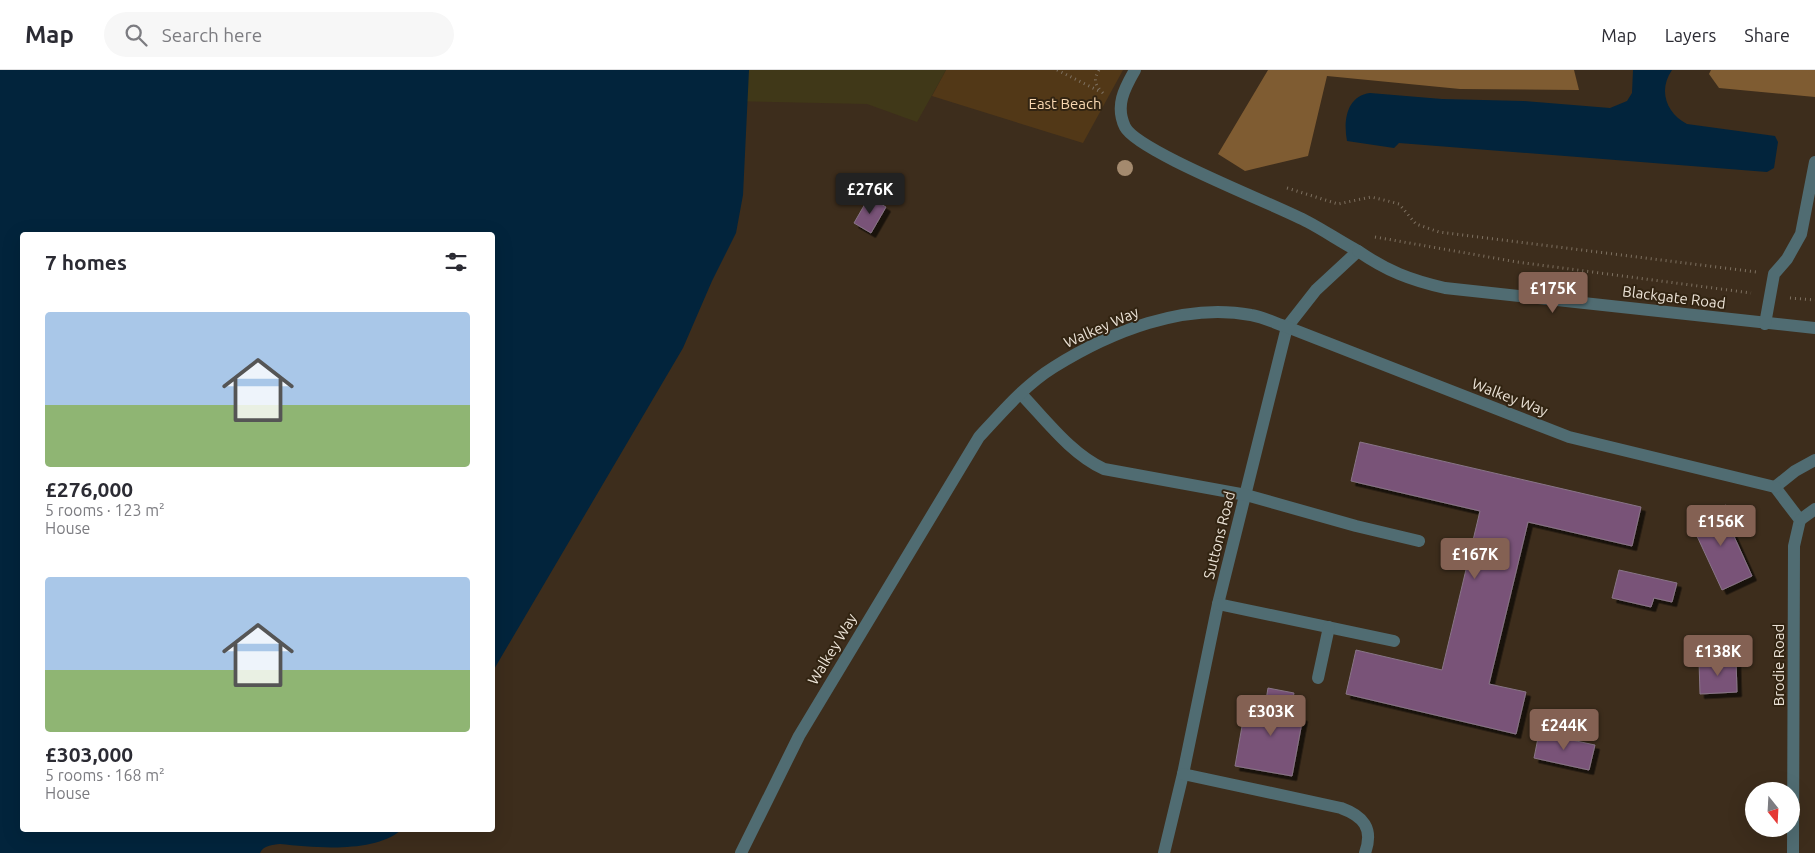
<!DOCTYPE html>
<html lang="en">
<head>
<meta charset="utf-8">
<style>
  :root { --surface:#fff; --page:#f7f7f7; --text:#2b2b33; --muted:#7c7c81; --line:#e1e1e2; --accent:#846153 }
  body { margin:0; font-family:Ubuntu,sans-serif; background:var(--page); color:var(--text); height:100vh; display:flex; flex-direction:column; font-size:19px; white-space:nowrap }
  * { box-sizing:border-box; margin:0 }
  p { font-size:16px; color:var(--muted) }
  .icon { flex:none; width:28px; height:28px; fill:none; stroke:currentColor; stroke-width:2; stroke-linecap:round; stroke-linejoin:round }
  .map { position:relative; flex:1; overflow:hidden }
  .drawer { position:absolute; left:20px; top:162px; width:475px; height:600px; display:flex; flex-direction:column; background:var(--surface); border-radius:5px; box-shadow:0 5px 20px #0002 }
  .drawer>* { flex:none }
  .needle { width:32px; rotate:162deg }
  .buttons { position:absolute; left:1745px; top:712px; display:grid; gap:10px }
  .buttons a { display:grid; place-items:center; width:55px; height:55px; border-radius:50%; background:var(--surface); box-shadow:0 5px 20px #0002; font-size:25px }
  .price { position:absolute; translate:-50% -42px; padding:0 11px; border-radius:5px; background:var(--accent); color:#fff; font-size:16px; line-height:32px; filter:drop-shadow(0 1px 2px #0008) }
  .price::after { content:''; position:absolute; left:50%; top:30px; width:15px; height:11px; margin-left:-8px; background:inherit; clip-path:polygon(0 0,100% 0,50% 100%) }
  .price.current { background:#222; color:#fff }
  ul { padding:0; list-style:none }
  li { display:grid; align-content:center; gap:10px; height:265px; padding:0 25px }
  li span { display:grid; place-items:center; height:155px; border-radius:5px; color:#555 }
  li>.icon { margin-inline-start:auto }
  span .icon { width:90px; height:90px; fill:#fffc; stroke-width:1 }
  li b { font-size:21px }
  h2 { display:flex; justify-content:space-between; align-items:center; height:60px; padding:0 25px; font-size:21px }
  header { display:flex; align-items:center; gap:30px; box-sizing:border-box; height:70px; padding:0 25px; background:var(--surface); border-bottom:1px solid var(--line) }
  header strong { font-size:24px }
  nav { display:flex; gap:28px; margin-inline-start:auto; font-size:18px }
  .search { width:350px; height:45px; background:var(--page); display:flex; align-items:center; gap:12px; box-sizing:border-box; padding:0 18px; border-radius:28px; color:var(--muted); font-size:19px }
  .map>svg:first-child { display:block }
</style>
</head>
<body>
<header>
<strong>Map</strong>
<div class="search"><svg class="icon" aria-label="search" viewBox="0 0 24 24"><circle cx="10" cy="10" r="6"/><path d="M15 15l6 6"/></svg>Search here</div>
<nav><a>Map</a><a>Layers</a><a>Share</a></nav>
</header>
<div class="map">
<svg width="1815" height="783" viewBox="0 0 1815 783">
  <defs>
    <filter id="shadow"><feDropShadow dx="4.5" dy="4.5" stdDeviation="0" flood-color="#0009"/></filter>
  </defs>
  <rect width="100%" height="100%" fill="#3d2d1c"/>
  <!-- green -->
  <polygon fill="#523817" points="946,0 1123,0 1083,73 932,26"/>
  <!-- forest -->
  <g fill="#7f5c32">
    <polygon points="1268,0 1574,0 1579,20 1460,19 1327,6 1308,86 1245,101 1218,84"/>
    <polygon points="1711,0 1815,0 1815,27 1719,18 1709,4"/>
  </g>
  <!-- sand -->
  <polygon fill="#403818" points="699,0 946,0 917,52 867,34 684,30"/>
  <!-- water -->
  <g fill="#02243c">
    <path d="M0,0h749l-6,125 -7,38 -24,48 -29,67 -190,323 -1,-436h-470v595h379c-26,23 -84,18 -121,14 -8,1 -16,1 -20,9h-260z"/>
    <path d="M1633,0h39c-14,20 -6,43 15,54l88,12 3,6 -4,26 -7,4 -368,-29 -5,5 -47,-7c-4,-21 0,-45 23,-48l72,6 81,2 87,7 17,-7 5,-8z"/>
  </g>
  <!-- building -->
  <g fill="#795378" stroke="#887587" filter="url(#shadow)">
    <polygon points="869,127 886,137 871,163 854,153"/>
    <polygon points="1360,372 1641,437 1632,476 1528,452 1489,614 1526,622 1516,664 1346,624 1356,580 1442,600 1480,441 1351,411"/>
    <polygon points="1726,435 1734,451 1728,453 1752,506 1722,520 1690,451"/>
    <polygon points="1619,500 1677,513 1672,532 1654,528 1651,537 1612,528"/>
    <polygon points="1736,590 1737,622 1700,624 1699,591"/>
    <polygon points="1268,618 1294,623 1290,645 1303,647 1292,706 1235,696 1244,645 1263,648"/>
    <polygon points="1539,663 1595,675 1589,700 1534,688"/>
  </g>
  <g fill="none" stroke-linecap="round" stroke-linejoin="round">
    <!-- path -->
    <g stroke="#7e7161" stroke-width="3" stroke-dasharray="1 4" stroke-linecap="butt">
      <polyline points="1057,0 1099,21"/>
      <path d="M1099,0c-6,10 -4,15 4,23"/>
      <polyline points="1287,118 1338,134 1371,127 1388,131 1399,134 1416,154 1439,162 1756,202"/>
      <polyline points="1375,167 1517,192 1751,223"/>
      <polyline points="1790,228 1815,230"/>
    </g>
    <!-- lane -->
    <g stroke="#506c72" stroke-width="12">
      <path d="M1135,0c-11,19 -20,36 -10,57 13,25 152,78 183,95 17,9 33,20 50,29l-42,39 -29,37 -69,277 -35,170 -19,79"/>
      <path d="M1021,324c25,26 50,60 83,75l142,26 110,31 63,15"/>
      <polyline points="1775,417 1800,450 1794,476 1793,783"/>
      <polyline points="1775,417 1795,401 1815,390"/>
      <polyline points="1800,450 1815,439"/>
      <polyline points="1218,534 1394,571"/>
      <polyline points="1318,608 1329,557"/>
      <path d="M1183,704l158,34c22,8 33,20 24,45"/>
      <path d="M741,783l58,-117 180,-299c23,-25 46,-52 75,-70 56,-35 130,-65 197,-52 12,2 24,8 36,12l282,110 206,50"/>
    </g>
    <!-- street -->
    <g stroke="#506c72" stroke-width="12">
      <path d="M1358,181c29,20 52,29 87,37l370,40"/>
      <polyline points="1765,254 1774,204 1787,189 1801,164 1815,92"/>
    </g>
  </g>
  <!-- trees -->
  <circle fill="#a48a6e" cx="1125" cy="98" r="8"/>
  <g text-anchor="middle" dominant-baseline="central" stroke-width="4" stroke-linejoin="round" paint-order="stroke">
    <!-- park labels -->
    <g font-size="15" fill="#f8d7b1" stroke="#322412">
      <text x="1065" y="33">East Beach</text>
    </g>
    <!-- street labels -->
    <g font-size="15" fill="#ece3d7" stroke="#322412">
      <text transform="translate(1674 227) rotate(7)">Blackgate Road</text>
      <text transform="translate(1101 257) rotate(-24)">Walkey Way</text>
      <text transform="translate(1510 327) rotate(21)">Walkey Way</text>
      <text transform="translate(1219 465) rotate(-76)">Suttons Road</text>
      <text transform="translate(832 579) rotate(-59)">Walkey Way</text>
      <text transform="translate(1778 595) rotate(-90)">Brodie Road</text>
    </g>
  </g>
</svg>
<div class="buttons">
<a><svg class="needle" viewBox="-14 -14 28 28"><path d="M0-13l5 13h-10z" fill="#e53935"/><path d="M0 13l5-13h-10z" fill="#7c7c81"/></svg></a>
</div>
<b class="price current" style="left:870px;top:145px">£276K</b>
<b class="price" style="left:1553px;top:244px">£175K</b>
<b class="price" style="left:1721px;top:477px">£156K</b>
<b class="price" style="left:1475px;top:510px">£167K</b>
<b class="price" style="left:1718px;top:607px">£138K</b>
<b class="price" style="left:1271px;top:667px">£303K</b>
<b class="price" style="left:1564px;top:681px">£244K</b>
<section class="drawer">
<h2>7 homes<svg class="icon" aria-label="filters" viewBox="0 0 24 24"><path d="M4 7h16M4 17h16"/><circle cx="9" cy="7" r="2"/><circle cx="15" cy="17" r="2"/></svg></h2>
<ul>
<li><span style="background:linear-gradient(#a9c7e8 60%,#8fb573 0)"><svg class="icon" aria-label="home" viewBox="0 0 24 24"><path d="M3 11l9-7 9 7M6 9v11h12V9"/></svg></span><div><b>£276,000</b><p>5 rooms · 123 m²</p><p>House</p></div></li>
<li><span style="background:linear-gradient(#a9c7e8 60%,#8fb573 0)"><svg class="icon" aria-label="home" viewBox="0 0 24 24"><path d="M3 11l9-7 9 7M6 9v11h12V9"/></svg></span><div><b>£303,000</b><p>5 rooms · 168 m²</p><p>House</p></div></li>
</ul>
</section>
</div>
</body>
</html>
